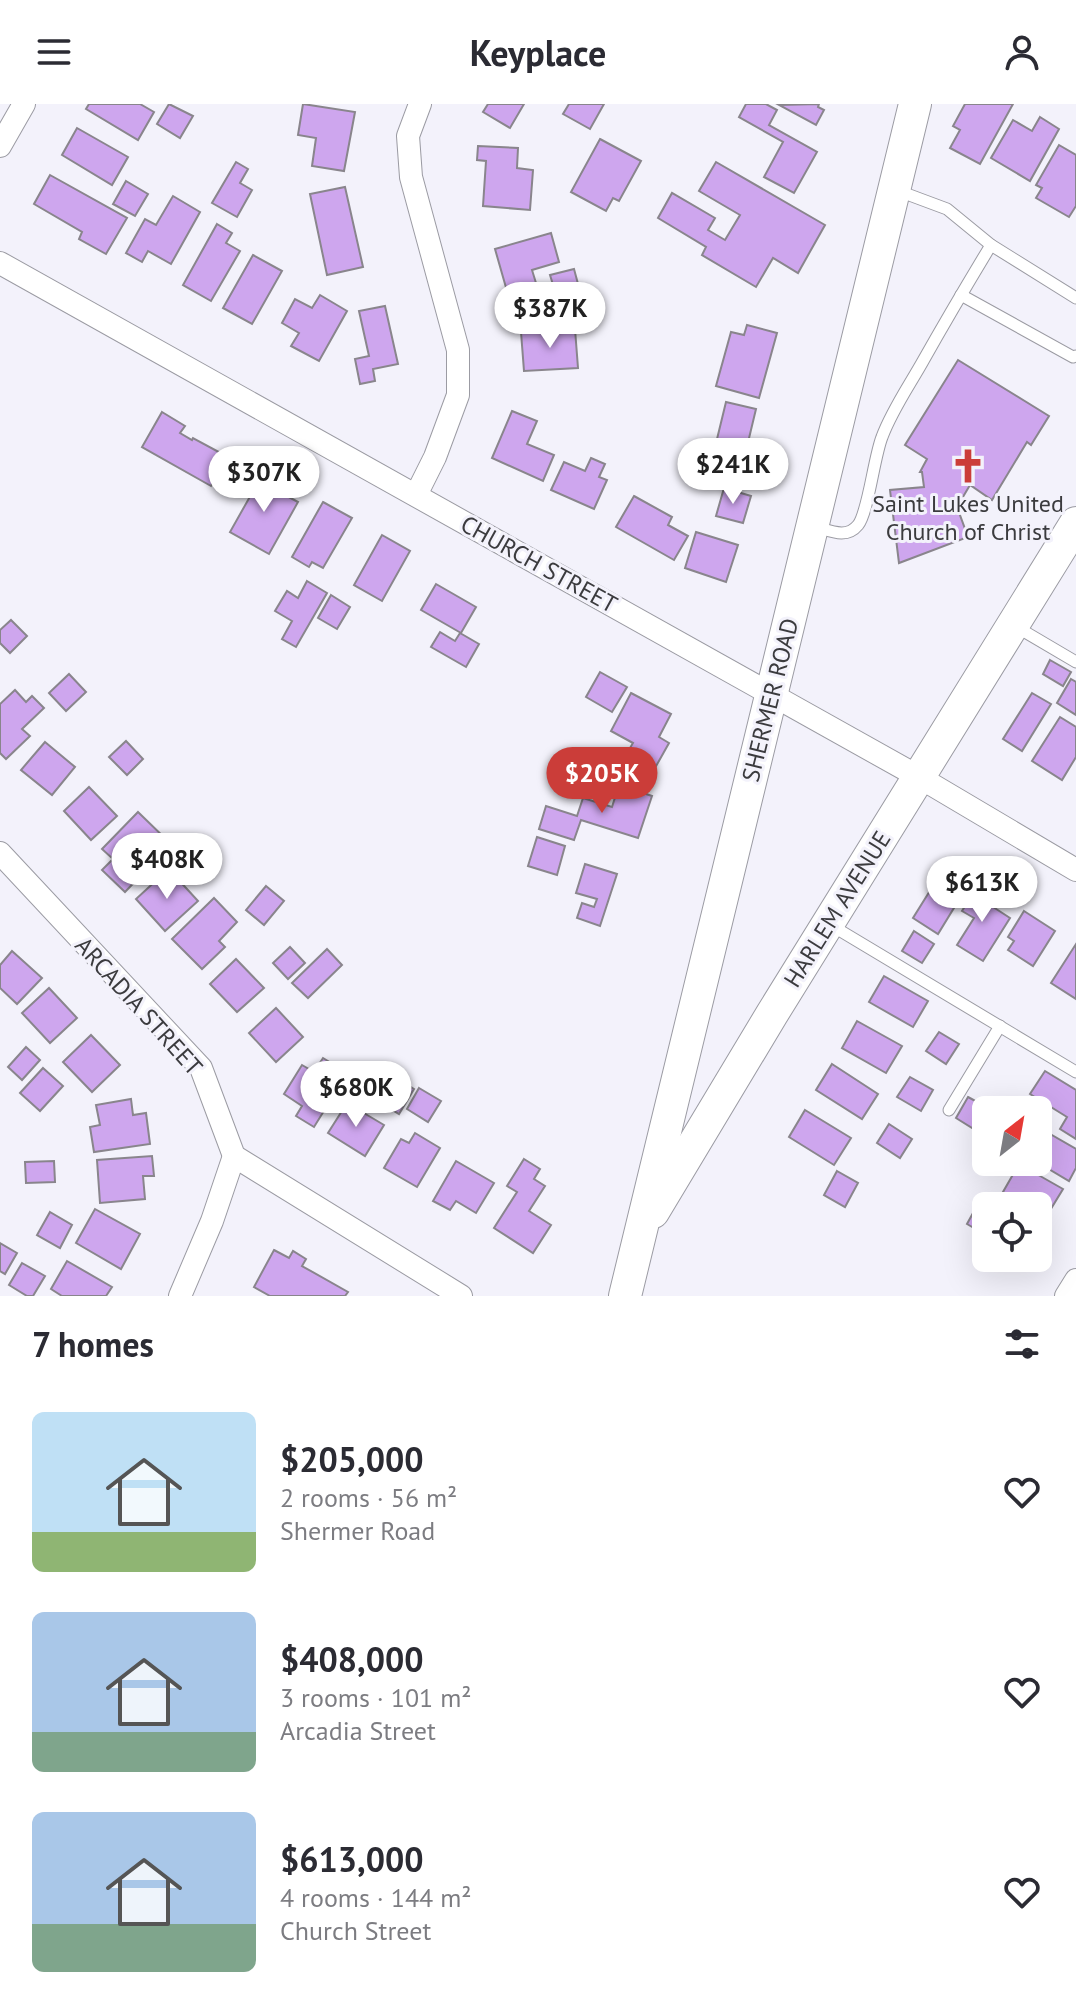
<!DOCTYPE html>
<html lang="en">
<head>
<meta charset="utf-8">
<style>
  :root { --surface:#fff; --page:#f2f2f3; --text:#2b2b33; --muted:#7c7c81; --accent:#cb3d39 }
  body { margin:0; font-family:"PT Sans",sans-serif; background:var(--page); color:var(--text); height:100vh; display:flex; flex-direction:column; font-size:30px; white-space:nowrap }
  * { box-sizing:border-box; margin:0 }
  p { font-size:26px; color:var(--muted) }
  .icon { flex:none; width:44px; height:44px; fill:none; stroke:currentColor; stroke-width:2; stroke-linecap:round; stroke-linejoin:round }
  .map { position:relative; height:1192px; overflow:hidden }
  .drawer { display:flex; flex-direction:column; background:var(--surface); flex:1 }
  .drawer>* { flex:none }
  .needle { width:52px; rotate:31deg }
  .tools { position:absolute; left:972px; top:992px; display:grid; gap:16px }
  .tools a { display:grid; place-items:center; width:80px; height:80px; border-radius:12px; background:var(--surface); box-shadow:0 8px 32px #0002; font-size:40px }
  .price { position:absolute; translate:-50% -68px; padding:0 18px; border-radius:28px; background:#fff; color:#222; font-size:26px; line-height:52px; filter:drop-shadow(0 2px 4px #0008) }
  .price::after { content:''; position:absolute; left:50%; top:48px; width:24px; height:18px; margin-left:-12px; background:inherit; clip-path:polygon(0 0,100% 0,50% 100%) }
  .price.current { background:var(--accent); color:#fff }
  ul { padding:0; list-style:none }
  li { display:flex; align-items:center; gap:24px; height:200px; padding:0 32px }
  li span { display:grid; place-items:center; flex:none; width:224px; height:160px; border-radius:12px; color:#555 }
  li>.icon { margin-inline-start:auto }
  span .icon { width:96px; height:96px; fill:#fffc; stroke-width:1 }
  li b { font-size:34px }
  h2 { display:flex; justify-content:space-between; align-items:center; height:96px; padding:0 32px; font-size:34px }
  header { display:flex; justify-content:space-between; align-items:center; height:104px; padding:0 32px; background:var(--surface); font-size:36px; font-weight:800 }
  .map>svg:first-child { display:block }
</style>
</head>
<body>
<header><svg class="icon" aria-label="menu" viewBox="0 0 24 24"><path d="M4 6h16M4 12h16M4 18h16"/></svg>Keyplace<svg class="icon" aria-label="person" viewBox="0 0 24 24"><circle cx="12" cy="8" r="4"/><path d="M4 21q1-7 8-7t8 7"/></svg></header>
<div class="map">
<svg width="1076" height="1192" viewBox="0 0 1076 1192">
  <rect width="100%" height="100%" fill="#f3f2fb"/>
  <!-- building -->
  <g fill="#cea6ee" stroke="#89858c" stroke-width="2">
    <polygon points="89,0 140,0 154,8 138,36 86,5"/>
    <polygon points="169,0 193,12 180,34 157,20"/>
    <polygon points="303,0 355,8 344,67 312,62 316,34 298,31"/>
    <polygon points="488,0 524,0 510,24 483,8"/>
    <polygon points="569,0 604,0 590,25 563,10"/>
    <polygon points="746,0 766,0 777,6 769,21 817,48 794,89 764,73 783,38 739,13"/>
    <polygon points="819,0 818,3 824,6 816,21 779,1"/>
    <polygon points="965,0 1013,0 980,60 950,44 960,26 953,22"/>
    <polygon points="1040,13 1059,25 1030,77 991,54 1013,16 1032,27"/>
    <polygon points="77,24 128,53 112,81 62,51"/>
    <polygon points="600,35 641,57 619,97 613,94 606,107 571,88"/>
    <polygon points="1059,41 1076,51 1076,102 1069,113 1036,94 1042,84 1036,81"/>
    <polygon points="478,42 518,44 517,64 533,66 530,106 483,102 486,57 477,56"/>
    <polygon points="236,58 248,65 240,79 252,86 237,113 212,99"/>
    <polygon points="716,58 825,121 798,169 773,154 756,183 702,151 706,143 658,114 672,89 715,114 708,126 725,136 740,111 699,87"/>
    <polygon points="50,71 127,114 106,150 79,135 82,128 34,100"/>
    <polygon points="126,77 148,90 135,112 113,100"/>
    <polygon points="345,83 363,163 327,171 310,90"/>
    <polygon points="173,92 200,108 171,160 148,147 142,158 126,149 145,115 156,121"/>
    <polygon points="217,120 232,129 226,139 240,147 211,197 183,181"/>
    <polygon points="551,129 559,158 532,166 536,179 507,187 495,145"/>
    <polygon points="253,151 282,167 252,220 223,204"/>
    <polygon points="574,165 581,191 558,197 550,171"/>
    <polygon points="320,191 347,207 319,257 291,242 299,229 282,219 295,195 312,204"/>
    <polygon points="385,202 398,260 373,265 375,277 360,280 355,255 369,252 359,207"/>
    <polygon points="747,221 777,229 759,294 716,282 731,228 744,231"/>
    <polygon points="575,225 578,264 524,267 521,228"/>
    <polygon points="958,256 1049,312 1031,341 1027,338 992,396 970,381 957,403 968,433 899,459 890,386 924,383 922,368 920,368 927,355 905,341"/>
    <polygon points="726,298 756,305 739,376 709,368"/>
    <polygon points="512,307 537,317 527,340 554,351 543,377 492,354"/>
    <polygon points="162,308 185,322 180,329 192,336 193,334 228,353 211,382 142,343"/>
    <polygon points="591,354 605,360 599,373 607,376 594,405 551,386 564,358 585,367"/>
    <polygon points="265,366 280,374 274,385 298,398 269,450 230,428"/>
    <polygon points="724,384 751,392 743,419 716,412"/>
    <polygon points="634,392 672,413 668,421 688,432 674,456 616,423"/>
    <polygon points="323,398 352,414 323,464 312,458 309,463 292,453"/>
    <polygon points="696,428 738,441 726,478 685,464"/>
    <polygon points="382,431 410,447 382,497 354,481"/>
    <polygon points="307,477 327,489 296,543 282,535 292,517 275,507 287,487 298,494"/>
    <polygon points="436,480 476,503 461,529 421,506"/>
    <polygon points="331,491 350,503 337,525 318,514"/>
    <polygon points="11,516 27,532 10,549 0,539 0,526"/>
    <polygon points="440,528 455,537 460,529 479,540 466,563 431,543"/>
    <polygon points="1050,556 1071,568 1063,582 1043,570"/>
    <polygon points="600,568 627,583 612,608 586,593"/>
    <polygon points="69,570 86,588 66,607 49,589"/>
    <polygon points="1071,575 1076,578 1076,611 1057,599"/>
    <polygon points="15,586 26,598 32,592 44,604 22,625 30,632 6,655 0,649 0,600"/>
    <polygon points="631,589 671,610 659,633 669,639 655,664 627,649 633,639 611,627"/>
    <polygon points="1032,589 1051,600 1022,647 1003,635"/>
    <polygon points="1060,613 1076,623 1076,653 1062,676 1032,657"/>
    <polygon points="126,637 143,655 127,671 109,653"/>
    <polygon points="45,638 75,663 52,691 21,666"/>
    <polygon points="619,681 652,692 638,734 581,716 574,736 539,725 546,702 577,712 583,694 612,703"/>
    <polygon points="89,683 117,712 91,736 64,707"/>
    <polygon points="138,708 171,740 125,788 102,766 113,755 102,745"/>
    <polygon points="537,733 565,742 557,771 528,762"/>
    <polygon points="585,760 617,770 600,822 577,814 582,799 594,803 597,795 576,789"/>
    <polygon points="946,761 971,776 938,830 913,814"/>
    <polygon points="175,772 198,797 165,827 136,795 160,773 167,780"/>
    <polygon points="979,780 993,789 987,799 1010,814 983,857 957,841 974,814 962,807"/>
    <polygon points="266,782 284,797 264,821 246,806"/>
    <polygon points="214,794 237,818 219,837 225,843 202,865 172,835"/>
    <polygon points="1024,807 1055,827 1033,862 1008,846 1014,837 1008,833"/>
    <polygon points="914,827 934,840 922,859 902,847"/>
    <polygon points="1076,840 1076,895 1051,879"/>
    <polygon points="290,843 305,859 288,875 273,859"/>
    <polygon points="327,845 342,861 308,894 292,879"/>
    <polygon points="12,847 42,874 17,900 0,884 0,861"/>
    <polygon points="236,855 264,884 237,908 210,880"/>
    <polygon points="884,872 928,897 913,923 869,898"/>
    <polygon points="49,884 77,914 50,939 22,909"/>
    <polygon points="276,904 303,933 276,958 249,929"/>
    <polygon points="857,917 902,942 886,969 842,944"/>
    <polygon points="939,928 959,940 946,960 926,947"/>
    <polygon points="91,931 120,961 92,988 63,958"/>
    <polygon points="26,943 40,956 22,976 8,963"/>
    <polygon points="323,954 341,965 334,977 340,981 314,1023 296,1012 302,1002 284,990 302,961 314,968"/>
    <polygon points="832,960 878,990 862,1015 816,986"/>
    <polygon points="43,964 63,982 40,1007 20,989"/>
    <polygon points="1045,967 1076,986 1076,1035 1060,1025 1067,1013 1030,990"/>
    <polygon points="910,973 933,986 921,1007 897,993"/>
    <polygon points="397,974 414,985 399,1010 381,999"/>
    <polygon points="419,984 441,997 428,1018 407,1005"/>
    <polygon points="968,993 990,1005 986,1006 986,1012 977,1027 956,1014"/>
    <polygon points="131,995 133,1011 146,1009 150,1040 94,1048 90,1023 100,1021 96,1001"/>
    <polygon points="347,999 384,1021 365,1052 328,1029"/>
    <polygon points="805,1006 851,1034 834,1061 789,1033"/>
    <polygon points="889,1020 912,1035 900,1054 877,1039"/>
    <polygon points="1038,1023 1076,1045 1076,1064 1069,1077 1037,1058"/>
    <polygon points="415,1029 440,1044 417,1083 384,1064 401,1035 409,1039"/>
    <polygon points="152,1052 154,1072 143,1072 145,1095 100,1099 97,1056"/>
    <polygon points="524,1055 540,1065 534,1075 545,1082 529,1107 551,1121 533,1149 494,1124 517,1088 507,1082"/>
    <polygon points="54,1057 55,1078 26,1079 25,1058"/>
    <polygon points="456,1057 494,1079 476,1109 456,1097 450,1106 433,1097"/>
    <polygon points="1019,1060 1063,1085 1046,1113 1038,1109 1038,1102 1027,1102 1003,1088"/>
    <polygon points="837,1067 858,1079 845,1103 824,1091"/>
    <polygon points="983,1091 1002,1102 986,1102 986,1131 967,1120"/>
    <polygon points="95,1105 140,1130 121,1165 76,1139"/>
    <polygon points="50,1108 72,1121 60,1144 37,1131"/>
    <polygon points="0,1139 17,1149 5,1170 0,1167"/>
    <polygon points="274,1146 289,1154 293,1147 306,1155 302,1162 348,1188 345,1192 270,1192 254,1183"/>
    <polygon points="67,1157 112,1183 106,1192 62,1192 51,1185"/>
    <polygon points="22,1159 45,1172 33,1192 27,1192 9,1181"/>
  </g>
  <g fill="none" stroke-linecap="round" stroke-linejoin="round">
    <!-- lane casing -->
    <g stroke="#9b9ba3" stroke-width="13">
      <g id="lane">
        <polyline points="896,86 947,105 991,141 1076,194"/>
        <polyline points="961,191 1073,253 1076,252"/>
        <path d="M813,422c16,4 33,14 45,-1 10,-12 16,-68 24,-88 10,-27 27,-51 41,-76 22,-39 45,-78 68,-116"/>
        <polyline points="1015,522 1076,558"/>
        <polyline points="829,820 1076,968"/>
        <polyline points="949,1006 1000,922"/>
      </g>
    </g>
    <!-- street casing -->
    <g stroke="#9b9ba3" stroke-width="24">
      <g id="street">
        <polyline points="0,42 24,0"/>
        <polyline points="0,159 919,673 1076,766"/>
        <polyline points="416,391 435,353 458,291 458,246 411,73 408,32 420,0"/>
        <polyline points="0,749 201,964 234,1052 461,1192"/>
        <polyline points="180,1192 212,1117 234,1052"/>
        <polyline points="1066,1192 1076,1176"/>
      </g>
    </g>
    <!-- secondary casing -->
    <g stroke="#9b9ba3" stroke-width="34">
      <g id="secondary">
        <polyline points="653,1108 772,910 1076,419"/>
        <polyline points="625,1192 915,0"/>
      </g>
    </g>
    <!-- lane -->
    <use href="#lane" stroke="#fff" stroke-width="11"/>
    <!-- street -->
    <use href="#street" stroke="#fff" stroke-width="22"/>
    <!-- secondary -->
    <use href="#secondary" stroke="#fff" stroke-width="32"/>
  </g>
  <!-- icons -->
  <defs>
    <g id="church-bare" transform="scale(2.76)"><path d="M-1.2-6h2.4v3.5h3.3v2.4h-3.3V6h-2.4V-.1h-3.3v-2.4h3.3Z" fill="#cb3d39" stroke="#f3f2fb" stroke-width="2.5" paint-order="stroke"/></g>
  </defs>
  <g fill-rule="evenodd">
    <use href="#church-bare" x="968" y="362"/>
  </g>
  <g text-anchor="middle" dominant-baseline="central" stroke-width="6" stroke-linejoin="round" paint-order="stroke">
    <!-- poi labels -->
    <g font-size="24" fill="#3b3b3e" stroke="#f3f2fb">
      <text x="968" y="399">Saint Lukes United<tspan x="968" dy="28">Church of Christ</tspan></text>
    </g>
    <!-- street labels -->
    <g font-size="24" fill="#3b3b3e" stroke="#f3f2fb">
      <text transform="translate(539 460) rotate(29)">CHURCH STREET</text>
      <text transform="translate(770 596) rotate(-76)">SHERMER ROAD</text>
      <text transform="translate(837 805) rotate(-58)">HARLEM AVENUE</text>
      <text transform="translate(139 902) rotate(48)">ARCADIA STREET</text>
    </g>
  </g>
</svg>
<div class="tools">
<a><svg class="needle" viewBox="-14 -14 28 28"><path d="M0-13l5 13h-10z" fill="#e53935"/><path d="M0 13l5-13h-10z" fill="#7c7c81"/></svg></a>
<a><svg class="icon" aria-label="locate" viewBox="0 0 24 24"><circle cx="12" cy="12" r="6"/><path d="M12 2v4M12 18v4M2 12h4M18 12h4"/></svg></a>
</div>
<b class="price" style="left:550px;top:246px">$387K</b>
<b class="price" style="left:733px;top:402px">$241K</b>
<b class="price" style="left:264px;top:410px">$307K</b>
<b class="price current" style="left:602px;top:711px">$205K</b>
<b class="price" style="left:167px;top:797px">$408K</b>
<b class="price" style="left:982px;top:820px">$613K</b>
<b class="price" style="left:356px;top:1025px">$680K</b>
</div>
<section class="drawer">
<h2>7 homes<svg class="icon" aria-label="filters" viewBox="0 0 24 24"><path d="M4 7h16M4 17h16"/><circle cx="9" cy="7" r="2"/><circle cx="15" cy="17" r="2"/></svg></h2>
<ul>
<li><span style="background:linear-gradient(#bfe0f5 75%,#8fb573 0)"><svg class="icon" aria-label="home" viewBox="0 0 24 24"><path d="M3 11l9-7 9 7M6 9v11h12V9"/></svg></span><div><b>$205,000</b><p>2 rooms · 56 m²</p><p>Shermer Road</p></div><svg class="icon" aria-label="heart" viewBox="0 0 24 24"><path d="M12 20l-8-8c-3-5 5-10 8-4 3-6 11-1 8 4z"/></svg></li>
<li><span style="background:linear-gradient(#a9c7e8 75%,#7fa58c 0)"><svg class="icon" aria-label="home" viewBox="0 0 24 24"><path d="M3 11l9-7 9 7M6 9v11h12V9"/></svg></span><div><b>$408,000</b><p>3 rooms · 101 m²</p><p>Arcadia Street</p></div><svg class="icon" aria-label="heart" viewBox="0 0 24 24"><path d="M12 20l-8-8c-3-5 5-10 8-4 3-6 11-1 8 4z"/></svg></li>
<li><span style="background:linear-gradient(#a9c7e8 70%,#7fa58c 0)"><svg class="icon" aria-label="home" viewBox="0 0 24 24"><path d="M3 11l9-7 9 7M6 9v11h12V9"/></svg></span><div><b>$613,000</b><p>4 rooms · 144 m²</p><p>Church Street</p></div><svg class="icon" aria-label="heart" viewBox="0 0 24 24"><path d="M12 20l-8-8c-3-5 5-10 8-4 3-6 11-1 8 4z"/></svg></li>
</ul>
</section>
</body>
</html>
